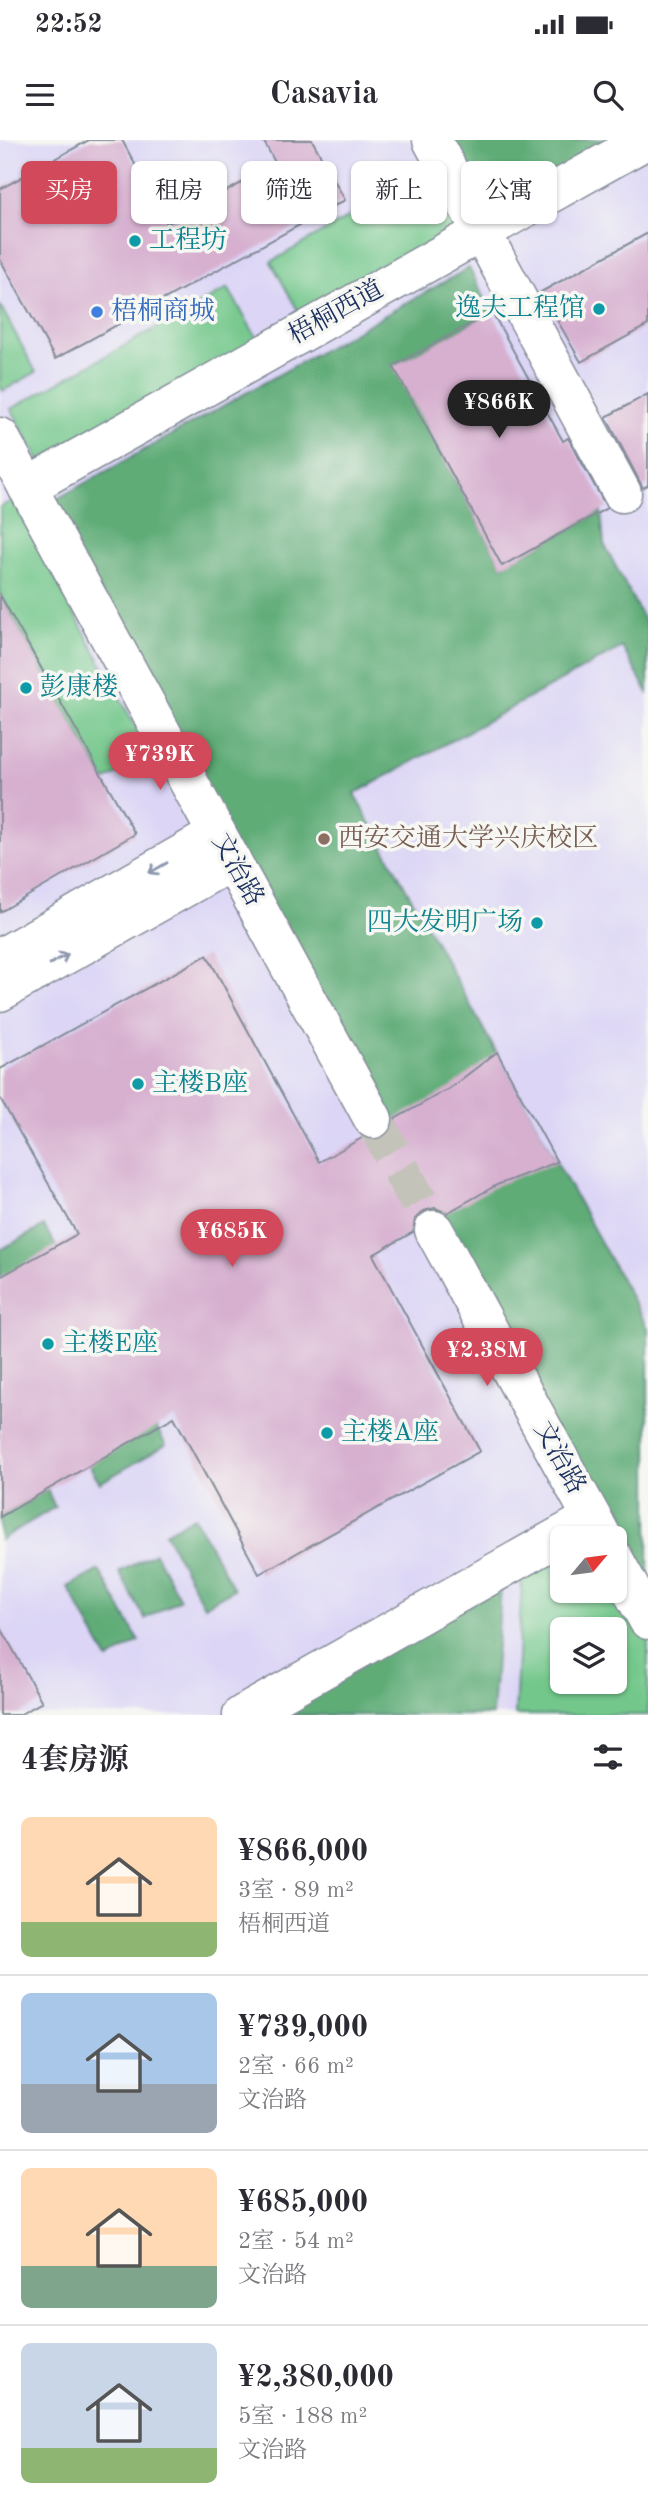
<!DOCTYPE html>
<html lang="zh">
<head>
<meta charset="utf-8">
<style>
  :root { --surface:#fff; --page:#f2f2f3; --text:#2b2b33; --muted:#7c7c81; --line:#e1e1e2; --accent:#d1495b }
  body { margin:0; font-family:"Old Standard TT","Noto Serif SC",serif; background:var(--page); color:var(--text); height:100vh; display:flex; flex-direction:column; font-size:26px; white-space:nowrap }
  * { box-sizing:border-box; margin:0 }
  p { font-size:23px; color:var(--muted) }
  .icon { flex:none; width:38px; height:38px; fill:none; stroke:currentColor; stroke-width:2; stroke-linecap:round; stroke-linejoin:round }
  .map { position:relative; height:1575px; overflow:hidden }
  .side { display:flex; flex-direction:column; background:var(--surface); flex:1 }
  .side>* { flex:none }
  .banner { position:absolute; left:21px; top:21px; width:607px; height:63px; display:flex; gap:14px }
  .needle { width:46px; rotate:61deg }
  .fabs { position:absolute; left:550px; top:1386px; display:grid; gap:14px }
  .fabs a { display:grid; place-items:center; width:77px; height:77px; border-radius:10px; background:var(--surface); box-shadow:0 2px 5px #0004; font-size:35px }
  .price { position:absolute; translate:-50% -60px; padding:0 16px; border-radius:24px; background:var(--accent); color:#fff; font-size:23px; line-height:46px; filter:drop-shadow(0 2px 4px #0008) }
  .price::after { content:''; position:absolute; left:50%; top:42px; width:21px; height:16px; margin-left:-10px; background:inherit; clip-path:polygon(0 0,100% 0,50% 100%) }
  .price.active { background:#222; color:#fff }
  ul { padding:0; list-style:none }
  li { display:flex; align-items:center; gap:21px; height:175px; padding:0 21px }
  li+li { border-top:2px solid var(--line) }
  li span { display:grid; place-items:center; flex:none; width:196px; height:140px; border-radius:10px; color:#555 }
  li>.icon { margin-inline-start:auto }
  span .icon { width:84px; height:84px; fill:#fffc; stroke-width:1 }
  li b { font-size:30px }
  h2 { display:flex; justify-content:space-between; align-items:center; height:84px; padding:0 21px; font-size:30px }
  .chip { padding:0 24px; border-radius:10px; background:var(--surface); box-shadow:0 2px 5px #0004; font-size:24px; line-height:63px }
  .chip.active { background:var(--accent); color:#fff }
  .status { display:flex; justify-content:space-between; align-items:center; height:49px; padding:0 35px; background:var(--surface); direction:ltr }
  .status svg { height:19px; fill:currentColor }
  header { display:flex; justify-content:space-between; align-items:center; height:91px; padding:0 21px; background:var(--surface); font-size:32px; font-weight:600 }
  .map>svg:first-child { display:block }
</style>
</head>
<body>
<div class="status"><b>22:52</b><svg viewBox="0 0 49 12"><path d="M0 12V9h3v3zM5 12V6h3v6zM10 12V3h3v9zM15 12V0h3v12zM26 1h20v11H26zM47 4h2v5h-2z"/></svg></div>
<header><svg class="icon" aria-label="menu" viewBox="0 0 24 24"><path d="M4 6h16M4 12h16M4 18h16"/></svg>Casavia<svg class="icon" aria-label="search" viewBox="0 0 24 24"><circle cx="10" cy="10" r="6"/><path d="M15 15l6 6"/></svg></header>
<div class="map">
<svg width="648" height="1575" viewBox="0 0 648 1575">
  <rect width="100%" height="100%" fill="#f6f6f2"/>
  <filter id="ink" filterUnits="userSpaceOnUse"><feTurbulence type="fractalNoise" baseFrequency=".0143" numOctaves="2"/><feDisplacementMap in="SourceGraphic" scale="14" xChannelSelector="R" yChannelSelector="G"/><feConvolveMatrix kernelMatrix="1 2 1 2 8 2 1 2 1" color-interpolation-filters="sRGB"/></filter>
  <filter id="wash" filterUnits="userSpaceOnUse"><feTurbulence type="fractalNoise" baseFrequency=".00686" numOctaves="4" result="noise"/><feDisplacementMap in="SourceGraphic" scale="28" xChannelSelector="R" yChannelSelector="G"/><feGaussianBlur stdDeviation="1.57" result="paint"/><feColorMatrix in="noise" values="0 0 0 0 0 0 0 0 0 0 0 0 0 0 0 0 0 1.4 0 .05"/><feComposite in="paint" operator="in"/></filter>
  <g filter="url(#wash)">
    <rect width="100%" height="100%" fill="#eee8d1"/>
    <!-- built -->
    <path fill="#dcd5f6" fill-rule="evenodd" d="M0,0h648v1575h-648zM562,1398h52v53h-52zM562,1489h52v53h-52z"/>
    <!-- green -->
    <g fill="#73c78b" stroke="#477b74" stroke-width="2" fill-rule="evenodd">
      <polygon points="427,32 458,91 302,178 271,122"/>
      <polygon points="228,148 258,200 40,321 11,269"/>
      <polygon points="0,165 36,232 3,251 0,246"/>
      <polygon points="13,360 151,615 105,641 0,455 0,367"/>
      <path d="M562,1415v36h52l34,29v95h-133l7,-137zM562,1489h52v53h-52z"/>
    </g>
    <!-- forest -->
    <g fill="#5eac77" stroke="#3c6e6a" stroke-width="2">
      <polygon points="447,0 617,0 486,72"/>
      <polygon points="469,128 492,172 394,226 502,426 601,371 604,404 648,488 648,553 622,507 354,654 648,1188 648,1480 600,1393 501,1450 492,1575 242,1575 591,1377 39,369"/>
      <polygon points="44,1086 78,1144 0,1137 0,1110"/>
      <polygon points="137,1252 166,1305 100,1343 89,1325"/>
      <polygon points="47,1350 55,1367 0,1400 0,1377"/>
      <polygon points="194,1377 234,1449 204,1466 165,1393"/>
      <polygon points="155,1413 180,1459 145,1479 119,1432"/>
      <polygon points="99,1430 139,1501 108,1520 68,1447"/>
    </g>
    <g id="blocks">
      <!-- building -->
      <g fill="#d7b0d0">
        <polygon points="89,0 122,0 167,84 276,24 263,0 312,0 345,60 55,219 0,119 0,49"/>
        <polygon points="648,93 648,185 581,222 541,152"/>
        <polygon points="492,172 563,301 568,298 607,368 502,426 393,226"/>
        <polygon points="648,254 648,345 643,348 606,277"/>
        <polygon points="0,455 135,694 0,772"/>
        <polygon points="207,815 319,1022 362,998 373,1001 384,998 392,990 395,979 450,948 497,912 557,1022 497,1045 447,1073 435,1068 424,1071 415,1079 413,1092 373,1115 480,1311 259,1434 174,1277 0,1377 0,1137 77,1094 0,958 0,929"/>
        <polygon points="0,1486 42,1562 19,1575 0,1575"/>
      </g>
    </g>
  </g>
  <g filter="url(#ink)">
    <use href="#blocks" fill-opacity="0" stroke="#848c98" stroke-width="2"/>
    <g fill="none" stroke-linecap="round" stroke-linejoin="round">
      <!-- minor-tunnel -->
      <polyline stroke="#c4c3ba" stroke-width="38" stroke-dasharray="38 19" stroke-linecap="butt" points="373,979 434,1090"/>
      <!-- minor casing -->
      <g stroke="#848c98" stroke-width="41">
        <g id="minor">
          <polyline points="432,0 622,353"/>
          <polyline points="0,297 373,979"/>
          <polyline points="27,347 646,0"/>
          <polyline points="0,818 217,694"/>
          <polyline points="0,852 232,721"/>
          <polyline points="434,1090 603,1398"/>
          <polyline points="614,1419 648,1480"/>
          <polyline points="242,1575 592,1378"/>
        </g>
      </g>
      <!-- minor -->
      <use href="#minor" stroke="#fff" stroke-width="38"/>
    </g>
    <!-- one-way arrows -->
    <defs><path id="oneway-shaft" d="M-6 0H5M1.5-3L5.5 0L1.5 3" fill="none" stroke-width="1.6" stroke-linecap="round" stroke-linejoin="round" transform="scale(1.75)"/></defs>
    <g stroke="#8d97ae">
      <use href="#oneway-shaft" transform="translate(158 728) rotate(150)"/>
      <use href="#oneway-shaft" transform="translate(59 819) rotate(-29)"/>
    </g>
  </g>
  <!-- markers -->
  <g fill="#0f9aa8" stroke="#f6f6f2" stroke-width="2.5">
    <circle cx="135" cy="101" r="7"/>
    <circle cx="599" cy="169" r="7"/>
    <circle cx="26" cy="548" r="7"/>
    <circle cx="537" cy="783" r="7"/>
    <circle cx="138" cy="944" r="7"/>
    <circle cx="48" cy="1204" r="7"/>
    <circle cx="327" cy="1293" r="7"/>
  </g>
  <circle fill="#3f7fe0" stroke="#f6f6f2" stroke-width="2.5" cx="97" cy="172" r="7"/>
  <circle fill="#8d6e63" stroke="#f6f6f2" stroke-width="2.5" cx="324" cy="699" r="7"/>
  <g text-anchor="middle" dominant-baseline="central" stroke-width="7" stroke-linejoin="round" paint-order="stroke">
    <!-- culture labels -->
    <g font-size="26" fill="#0d838f" stroke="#f6f6f2" text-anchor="start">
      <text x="149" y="101">工程坊</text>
      <text x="585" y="169" text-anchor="end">逸夫工程馆</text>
      <text x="40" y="548">彭康楼</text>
      <text x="523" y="783" text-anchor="end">四大发明广场</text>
      <text x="152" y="944">主楼B座</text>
      <text x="62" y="1204">主楼E座</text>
      <text x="341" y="1293">主楼A座</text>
    </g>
    <!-- shop labels -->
    <g font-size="26" fill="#366cbe" stroke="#f6f6f2" text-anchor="start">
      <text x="111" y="172">梧桐商城</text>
    </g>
    <!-- street labels -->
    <g font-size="26" fill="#1b2f5e" stroke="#f6f6f2">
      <text transform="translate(336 173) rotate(-29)">梧桐西道</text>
      <text transform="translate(237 730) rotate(61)">文治路</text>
      <text transform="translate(559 1318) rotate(61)">文治路</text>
    </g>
    <!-- education labels -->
    <g font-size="26" fill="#785e54" stroke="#f6f6f2" text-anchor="start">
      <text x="338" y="699">西安交通大学兴庆校区</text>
    </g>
  </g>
</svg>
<div class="fabs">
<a><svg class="needle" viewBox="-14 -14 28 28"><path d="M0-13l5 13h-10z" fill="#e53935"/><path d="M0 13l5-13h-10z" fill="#7c7c81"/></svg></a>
<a><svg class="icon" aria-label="layers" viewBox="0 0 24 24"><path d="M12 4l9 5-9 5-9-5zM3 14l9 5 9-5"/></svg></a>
</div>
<b class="price active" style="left:499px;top:300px">¥866K</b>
<b class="price" style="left:160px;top:652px">¥739K</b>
<b class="price" style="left:232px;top:1129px">¥685K</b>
<b class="price" style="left:487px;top:1248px">¥2.38M</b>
<div class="banner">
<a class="chip active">买房</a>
<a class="chip">租房</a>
<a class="chip">筛选</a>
<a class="chip">新上</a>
<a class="chip">公寓</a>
</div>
</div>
<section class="side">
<h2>4套房源<svg class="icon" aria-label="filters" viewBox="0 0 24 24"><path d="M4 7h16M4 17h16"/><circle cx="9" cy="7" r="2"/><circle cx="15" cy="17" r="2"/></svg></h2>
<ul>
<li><span style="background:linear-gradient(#ffd9b3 75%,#8fb573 0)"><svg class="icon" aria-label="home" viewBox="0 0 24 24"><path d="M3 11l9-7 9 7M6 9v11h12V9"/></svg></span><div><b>¥866,000</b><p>3室 · 89 m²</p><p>梧桐西道</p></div></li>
<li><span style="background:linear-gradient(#a9c7e8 65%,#9aa5b1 0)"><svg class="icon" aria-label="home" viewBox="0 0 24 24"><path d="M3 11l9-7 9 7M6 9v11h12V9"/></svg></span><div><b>¥739,000</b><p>2室 · 66 m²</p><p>文治路</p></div></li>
<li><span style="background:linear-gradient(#ffd9b3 70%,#7fa58c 0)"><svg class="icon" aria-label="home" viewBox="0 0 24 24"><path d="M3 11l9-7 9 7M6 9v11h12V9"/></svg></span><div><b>¥685,000</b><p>2室 · 54 m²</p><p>文治路</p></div></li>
<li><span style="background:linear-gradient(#c9d6e8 75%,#8fb573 0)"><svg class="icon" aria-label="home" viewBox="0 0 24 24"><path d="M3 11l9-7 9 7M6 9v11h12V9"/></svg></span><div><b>¥2,380,000</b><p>5室 · 188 m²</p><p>文治路</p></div></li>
</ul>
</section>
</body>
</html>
